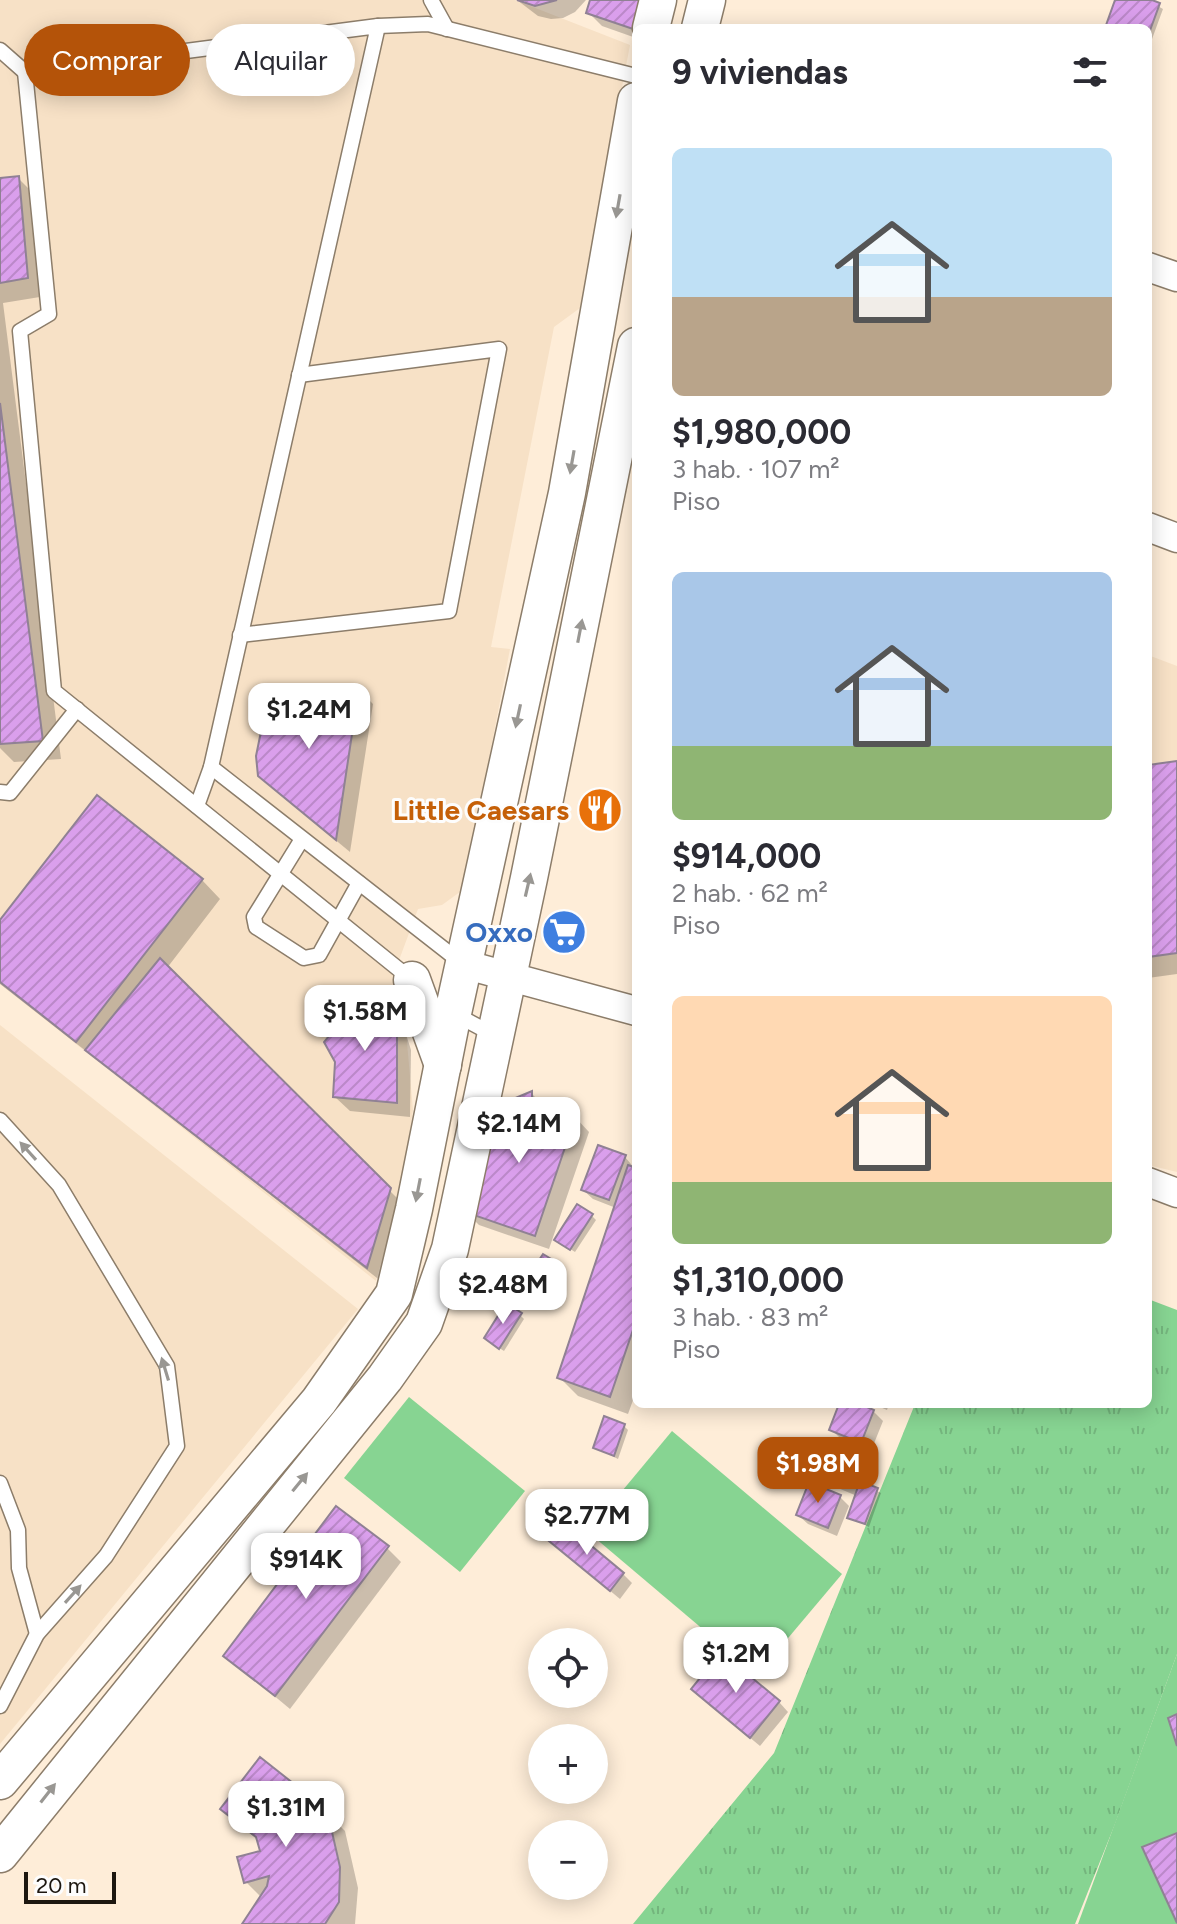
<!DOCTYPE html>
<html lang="es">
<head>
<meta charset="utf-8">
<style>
  :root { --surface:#fff; --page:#f7f7f7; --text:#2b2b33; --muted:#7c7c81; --accent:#b45309 }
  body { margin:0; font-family:Figtree,sans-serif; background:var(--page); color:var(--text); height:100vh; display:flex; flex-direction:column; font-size:30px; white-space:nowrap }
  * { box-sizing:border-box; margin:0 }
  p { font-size:26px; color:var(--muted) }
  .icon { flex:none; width:44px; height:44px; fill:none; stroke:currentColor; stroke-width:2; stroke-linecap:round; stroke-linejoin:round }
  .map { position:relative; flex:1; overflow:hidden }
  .side { position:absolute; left:632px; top:24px; width:520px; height:1384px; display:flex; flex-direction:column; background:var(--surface); border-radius:12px; box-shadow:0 4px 20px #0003 }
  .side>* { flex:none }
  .guide { position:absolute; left:24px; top:24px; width:488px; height:72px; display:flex; gap:16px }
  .controls { position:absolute; left:528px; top:1628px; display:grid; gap:16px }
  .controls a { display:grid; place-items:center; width:80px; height:80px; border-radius:50%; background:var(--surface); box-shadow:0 4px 20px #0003; font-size:40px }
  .scale { position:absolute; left:24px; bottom:20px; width:92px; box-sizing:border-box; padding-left:8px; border:4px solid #1d1710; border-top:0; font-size:22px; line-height:28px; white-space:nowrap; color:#1d1710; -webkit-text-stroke:6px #fdfdfd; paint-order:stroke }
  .price { position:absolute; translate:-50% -68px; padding:0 18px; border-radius:16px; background:#fff; color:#222; font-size:26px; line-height:52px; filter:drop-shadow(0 2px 4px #0008) }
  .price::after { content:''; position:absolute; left:50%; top:48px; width:24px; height:18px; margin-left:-12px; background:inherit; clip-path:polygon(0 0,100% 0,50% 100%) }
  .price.current { background:var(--accent); color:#fff }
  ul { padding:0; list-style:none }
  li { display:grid; align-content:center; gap:16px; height:424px; padding:0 40px }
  li span { display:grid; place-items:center; height:248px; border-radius:12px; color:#555 }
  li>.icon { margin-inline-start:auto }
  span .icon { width:144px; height:144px; fill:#fffc; stroke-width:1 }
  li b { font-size:34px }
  h2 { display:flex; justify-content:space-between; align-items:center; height:96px; padding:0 40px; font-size:34px }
  .tag { padding:0 28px; border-radius:36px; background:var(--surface); box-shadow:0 4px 20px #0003; font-size:28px; line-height:72px }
  .tag.current { background:var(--accent); color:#fff }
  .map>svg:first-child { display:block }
</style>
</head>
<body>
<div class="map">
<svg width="1177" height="1924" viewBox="0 0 1177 1924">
  <defs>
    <pattern id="grass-tufts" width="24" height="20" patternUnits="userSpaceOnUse" patternTransform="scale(2)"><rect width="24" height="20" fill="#87d492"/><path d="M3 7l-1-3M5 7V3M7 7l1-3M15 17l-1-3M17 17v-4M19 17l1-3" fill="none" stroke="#74b57d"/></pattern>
    <pattern id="building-hatch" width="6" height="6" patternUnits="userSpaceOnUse" patternTransform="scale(2)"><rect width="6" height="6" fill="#da9fec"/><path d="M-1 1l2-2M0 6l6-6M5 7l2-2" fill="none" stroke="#bb88c9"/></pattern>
  </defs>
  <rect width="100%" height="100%" fill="#feedd8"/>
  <!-- built -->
  <g fill="#f7e1c6">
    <polygon points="0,0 515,0 630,45 580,308 554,327 491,647 510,649 464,889 442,905 418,909 392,979 406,1031 413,1110 401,1192 376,1281 0,984"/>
    <polygon points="1148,655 1177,666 1177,1172 1148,1165"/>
    <polygon points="0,1025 358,1309 0,1744"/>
  </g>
  <!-- grass -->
  <polygon fill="url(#grass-tufts)" points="1148,1299 1177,1310 1177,1654 1115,1824 1075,1924 633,1924 774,1753 915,1404 1148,1404"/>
  <!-- park -->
  <g fill="#87d492">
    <polygon points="409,1397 525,1491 460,1572 344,1478"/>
    <polygon points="672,1431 842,1574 757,1675 588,1532"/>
    <polygon points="1177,1654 1177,1924 1078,1924"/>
  </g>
  <!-- shadow -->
  <g fill="#0003">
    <polygon points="517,0 586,0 575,12 563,18 551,19 538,16"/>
    <polygon points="592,0 636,28 636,38 602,26 588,12"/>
    <polygon points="1117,0 1147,0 1163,9 1148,50 1148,28 1107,28"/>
    <polygon points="18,178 37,197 46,296 3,303 61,759 14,762 0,748 0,180"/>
    <polygon points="359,690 373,704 350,852 275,790"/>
    <polygon points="1177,763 1177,974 1148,978 1148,767"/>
    <polygon points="202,880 220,899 167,968 408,1209 386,1285 0,984 0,923"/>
    <polygon points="368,993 404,1028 411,1050 410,1117 350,1111 335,1097"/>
    <polygon points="531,1093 545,1107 545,1112 575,1117 589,1132 549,1249 479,1225 465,1211"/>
    <polygon points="625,1157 636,1170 636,1392 628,1414 578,1396 559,1377 616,1208 593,1199 583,1190"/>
    <polygon points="592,1216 596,1220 575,1252 561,1243"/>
    <polygon points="543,1256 561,1269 541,1302 527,1293"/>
    <polygon points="520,1315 524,1319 504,1351 490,1342"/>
    <polygon points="842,1404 854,1404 873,1411 883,1421 871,1451 841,1439 831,1429"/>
    <polygon points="873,1404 889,1404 887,1410"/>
    <polygon points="624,1426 628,1430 618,1459 595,1447"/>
    <polygon points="857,1455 867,1465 860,1483 881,1493 869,1527 849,1517 857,1496 826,1483 816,1474"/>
    <polygon points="840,1497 849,1506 837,1536 808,1524 798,1515"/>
    <polygon points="387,1548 401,1562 290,1709 225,1655"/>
    <polygon points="561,1550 623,1574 632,1583 620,1599"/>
    <polygon points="702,1698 779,1702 788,1712 760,1746"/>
    <polygon points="222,1809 325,1811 345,1831 358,1888 355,1924 245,1924 262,1898 246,1882 262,1853 259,1841"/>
  </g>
  <!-- building -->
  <g fill="url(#building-hatch)" stroke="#908194" stroke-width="2">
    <polygon points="517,0 557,0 535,6"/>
    <polygon points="590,0 646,0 636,30 586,13"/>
    <polygon points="1115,0 1152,0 1160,3 1148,36 1148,28 1105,28"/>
    <polygon points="19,176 28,278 0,283 0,178"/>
    <polygon points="0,403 43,741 0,744"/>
    <polygon points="359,688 336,840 258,776 256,756 268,697"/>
    <polygon points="1177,761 1177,953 1148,957 1148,765"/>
    <polygon points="97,795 203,879 76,1042 0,982 0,920"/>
    <polygon points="160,958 391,1188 367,1268 85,1050"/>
    <polygon points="367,990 390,1012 397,1034 397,1103 333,1097 335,1062 324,1042"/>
    <polygon points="532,1091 532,1111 560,1110 576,1115 535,1236 462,1211 490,1129 502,1115 494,1107"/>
    <polygon points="598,1145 626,1155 609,1200 581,1190"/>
    <polygon points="628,1165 636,1168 636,1321 610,1397 557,1378"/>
    <polygon points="577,1204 593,1214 570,1250 554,1240"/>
    <polygon points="543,1254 558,1263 536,1299 520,1289"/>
    <polygon points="506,1303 522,1313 499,1349 484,1338"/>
    <polygon points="839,1404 860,1404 874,1410 861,1443 829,1430"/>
    <polygon points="604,1416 625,1424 614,1456 593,1448"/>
    <polygon points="827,1441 858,1454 845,1487 814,1474"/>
    <polygon points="860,1481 878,1488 865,1524 847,1518"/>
    <polygon points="809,1482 841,1495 828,1528 796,1515"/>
    <polygon points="336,1506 389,1546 275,1696 223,1656"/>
    <polygon points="564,1523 624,1573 610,1591 549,1541"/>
    <polygon points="721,1652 780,1701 750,1738 691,1689"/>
    <polygon points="1177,1714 1177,1746 1168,1718"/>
    <polygon points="260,1757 327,1810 340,1867 339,1902 325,1924 242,1924 267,1886 269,1876 244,1883 237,1857 260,1851 256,1837 220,1809"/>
    <polygon points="1177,1833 1177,1923 1142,1847"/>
  </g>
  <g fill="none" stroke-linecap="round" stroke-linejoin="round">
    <!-- service casing -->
    <g stroke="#8c7d6a" stroke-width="17">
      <g id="service">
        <polyline points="431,0 447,29"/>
        <polyline points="378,26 428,24 636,76"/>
        <polyline points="0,50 25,72"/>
        <polyline points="240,635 449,611 499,349 299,375"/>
        <polyline points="0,792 10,793 77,709"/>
        <polyline points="197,806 211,767"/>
        <polyline points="302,839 254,917 256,927 304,958 319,955 359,883"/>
        <polyline points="412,980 54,691 20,331 49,314 25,72 378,26 211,767 463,964"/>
        <polyline points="453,1013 494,1035"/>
        <polyline points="0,1120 59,1185 167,1366 177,1446 106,1556 37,1634 0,1706"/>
        <polyline points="0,1483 18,1530 19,1568 37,1634"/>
      </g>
    </g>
    <!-- minor casing -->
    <g stroke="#8c7d6a" stroke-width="31">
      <g id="minor">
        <polyline points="1148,267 1177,277"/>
        <polyline points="1148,527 1177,538"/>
        <polyline points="463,964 636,1011"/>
        <polyline points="1148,1182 1177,1193"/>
      </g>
    </g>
    <!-- tertiary casing -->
    <g stroke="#8c7d6a" stroke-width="39">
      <g id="tertiary">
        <polyline points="651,28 658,0"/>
        <polyline points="700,28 707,0"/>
        <polyline points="412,980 443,1065"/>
        <polyline points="0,1781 319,1401 394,1294 414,1209 453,1013 567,493 636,101"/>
        <polyline points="0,1854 385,1378 424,1323 450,1249 529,878 636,346"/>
      </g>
    </g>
    <!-- service -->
    <use href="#service" stroke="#fff" stroke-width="14"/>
    <!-- minor -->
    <use href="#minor" stroke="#fff" stroke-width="28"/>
    <!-- tertiary -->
    <use href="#tertiary" stroke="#fff" stroke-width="36"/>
  </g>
  <!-- one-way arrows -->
  <defs><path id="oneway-solid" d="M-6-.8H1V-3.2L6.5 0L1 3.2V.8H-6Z" transform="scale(2)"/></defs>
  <g fill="#999793">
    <use href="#oneway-solid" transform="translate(618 206) rotate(100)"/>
    <use href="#oneway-solid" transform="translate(572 462) rotate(100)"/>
    <use href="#oneway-solid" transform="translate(580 631) rotate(-79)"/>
    <use href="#oneway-solid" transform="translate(518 716) rotate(102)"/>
    <use href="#oneway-solid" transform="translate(528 885) rotate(-77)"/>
    <use href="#oneway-solid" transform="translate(28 1151) rotate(-132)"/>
    <use href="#oneway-solid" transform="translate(418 1190) rotate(101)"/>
    <use href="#oneway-solid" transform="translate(165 1369) rotate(-107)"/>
    <use href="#oneway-solid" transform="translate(300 1482) rotate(-51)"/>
    <use href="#oneway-solid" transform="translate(73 1594) rotate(-48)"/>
    <use href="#oneway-solid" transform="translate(48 1793) rotate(-52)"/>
  </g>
  <!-- icons -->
  <defs>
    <g id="restaurant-disc" transform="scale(2.3)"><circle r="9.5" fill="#e8710a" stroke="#fdfdfd"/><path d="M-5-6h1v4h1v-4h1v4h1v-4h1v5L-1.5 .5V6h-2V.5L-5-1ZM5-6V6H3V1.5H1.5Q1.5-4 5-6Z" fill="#fff"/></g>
    <g id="supermarket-disc" transform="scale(2.3)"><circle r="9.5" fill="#3f7fe0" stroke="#fdfdfd"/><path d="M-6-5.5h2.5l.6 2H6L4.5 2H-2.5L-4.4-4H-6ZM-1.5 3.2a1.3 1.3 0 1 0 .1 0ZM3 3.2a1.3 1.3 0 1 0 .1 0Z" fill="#fff"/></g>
  </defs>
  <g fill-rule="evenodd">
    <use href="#restaurant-disc" x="600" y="810"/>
    <use href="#supermarket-disc" x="564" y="932"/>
  </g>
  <g text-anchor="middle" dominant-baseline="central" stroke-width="6" stroke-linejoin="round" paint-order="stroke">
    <!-- food labels -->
    <g font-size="28" font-weight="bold" fill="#c56008" stroke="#fdfdfd" text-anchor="end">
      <text x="569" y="810">Little Caesars</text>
    </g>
    <!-- shop labels -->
    <g font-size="28" font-weight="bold" fill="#366cbe" stroke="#fdfdfd" text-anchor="end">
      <text x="533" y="932">Oxxo</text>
    </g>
  </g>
</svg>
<div class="controls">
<a><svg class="icon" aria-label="locate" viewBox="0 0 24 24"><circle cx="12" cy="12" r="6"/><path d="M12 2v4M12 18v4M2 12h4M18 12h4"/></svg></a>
<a>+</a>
<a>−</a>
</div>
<div class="scale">20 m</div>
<b class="price" style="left:309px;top:751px">$1.24M</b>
<b class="price" style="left:365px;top:1053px">$1.58M</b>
<b class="price" style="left:519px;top:1165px">$2.14M</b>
<b class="price" style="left:503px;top:1326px">$2.48M</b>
<b class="price current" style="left:818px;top:1505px">$1.98M</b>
<b class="price" style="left:587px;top:1557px">$2.77M</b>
<b class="price" style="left:306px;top:1601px">$914K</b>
<b class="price" style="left:736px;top:1695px">$1.2M</b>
<b class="price" style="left:286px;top:1849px">$1.31M</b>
<div class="guide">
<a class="tag current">Comprar</a>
<a class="tag">Alquilar</a>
</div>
<section class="side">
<h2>9 viviendas<svg class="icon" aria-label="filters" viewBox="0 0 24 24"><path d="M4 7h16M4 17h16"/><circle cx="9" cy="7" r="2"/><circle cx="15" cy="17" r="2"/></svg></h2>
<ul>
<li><span style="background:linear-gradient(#bfe0f5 60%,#b9a48a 0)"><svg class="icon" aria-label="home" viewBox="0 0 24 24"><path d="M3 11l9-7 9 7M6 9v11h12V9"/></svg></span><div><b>$1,980,000</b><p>3 hab. · 107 m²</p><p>Piso</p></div></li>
<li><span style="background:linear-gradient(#a9c7e8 70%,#8fb573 0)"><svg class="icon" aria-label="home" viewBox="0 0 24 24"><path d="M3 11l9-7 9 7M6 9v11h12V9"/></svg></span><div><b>$914,000</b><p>2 hab. · 62 m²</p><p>Piso</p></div></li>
<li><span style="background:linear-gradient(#ffd9b3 75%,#8fb573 0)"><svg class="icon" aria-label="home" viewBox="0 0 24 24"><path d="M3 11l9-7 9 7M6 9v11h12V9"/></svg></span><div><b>$1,310,000</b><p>3 hab. · 83 m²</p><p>Piso</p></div></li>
</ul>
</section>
</div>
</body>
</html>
